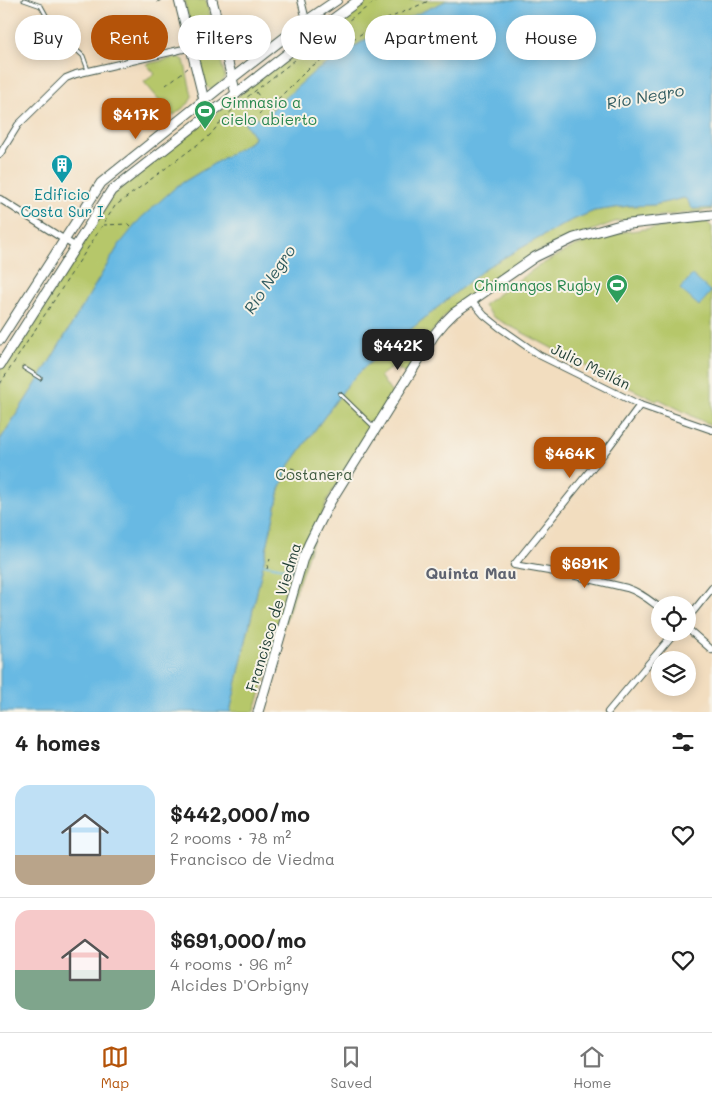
<!DOCTYPE html>
<html lang="en">
<head>
<meta charset="utf-8">
<style>
  :root { --surface:#fff; --page:#f2f2f2; --text:#222; --muted:#767676; --line:#e0e0e0; --accent:#b45309 }
  body { margin:0; font-family:Mali,sans-serif; background:var(--page); color:var(--text); height:100vh; display:flex; flex-direction:column; font-size:19px; white-space:nowrap }
  * { box-sizing:border-box; margin:0 }
  p { font-size:16px; color:var(--muted) }
  .icon { flex:none; width:28px; height:28px; fill:none; stroke:currentColor; stroke-width:2; stroke-linecap:round; stroke-linejoin:round }
  .map { position:relative; height:712px; overflow:hidden }
  .panel { display:flex; flex-direction:column; background:var(--surface); flex:1 }
  .panel>* { flex:none }
  .top-card { position:absolute; left:15px; top:15px; width:682px; height:45px; display:flex; gap:10px }
  .tools { position:absolute; left:651px; top:596px; display:grid; gap:10px }
  .tools a { display:grid; place-items:center; width:45px; height:45px; border-radius:50%; background:var(--surface); box-shadow:0 2px 12px #0003; font-size:25px }
  .price { position:absolute; translate:-50% -42px; padding:0 11px; border-radius:10px; background:var(--accent); color:#fff; font-size:16px; line-height:32px; filter:drop-shadow(0 1px 2px #0008) }
  .price::after { content:''; position:absolute; left:50%; top:30px; width:15px; height:11px; margin-left:-8px; background:inherit; clip-path:polygon(0 0,100% 0,50% 100%) }
  .price.current { background:#222; color:#fff }
  ul { padding:0; list-style:none }
  li { display:flex; align-items:center; gap:15px; height:125px; padding:0 15px }
  li+li { border-top:1px solid var(--line) }
  li span { display:grid; place-items:center; flex:none; width:140px; height:100px; border-radius:15px; color:#555 }
  li>.icon { margin-inline-start:auto }
  span .icon { width:60px; height:60px; fill:#fffc; stroke-width:1 }
  li b { font-size:21px }
  h2 { display:flex; justify-content:space-between; align-items:center; height:60px; padding:0 15px; font-size:21px }
  .pill { padding:0 18px; border-radius:22px; background:var(--surface); box-shadow:0 2px 12px #0003; font-size:18px; line-height:45px }
  .pill.current { background:var(--accent); color:#fff }
  .tabs { display:flex; justify-content:space-around; align-items:center; height:70px; border-top:1px solid var(--line); background:var(--surface); font-size:14px; color:var(--muted) }
  .tabs a { display:grid; justify-items:center; gap:2px }
  .tabs .current { color:var(--accent) }
  .map>svg:first-child { display:block }
</style>
</head>
<body>
<div class="map">
<svg width="712" height="712" viewBox="0 0 712 712">
  <rect width="100%" height="100%" fill="#f7f3e8"/>
  <filter id="ink" filterUnits="userSpaceOnUse"><feTurbulence type="fractalNoise" baseFrequency=".02" numOctaves="2"/><feDisplacementMap in="SourceGraphic" scale="10" xChannelSelector="R" yChannelSelector="G"/><feConvolveMatrix kernelMatrix="1 2 1 2 8 2 1 2 1" color-interpolation-filters="sRGB"/></filter>
  <filter id="wash" filterUnits="userSpaceOnUse"><feTurbulence type="fractalNoise" baseFrequency=".0096" numOctaves="4" result="noise"/><feDisplacementMap in="SourceGraphic" scale="20" xChannelSelector="R" yChannelSelector="G"/><feGaussianBlur stdDeviation="1.12" result="paint"/><feColorMatrix in="noise" values="0 0 0 0 0 0 0 0 0 0 0 0 0 0 0 0 0 1.4 0 .05"/><feComposite in="paint" operator="in"/></filter>
  <g filter="url(#wash)">
    <rect width="100%" height="100%" fill="#f2ddbf"/>
    <!-- green -->
    <g fill="#b6c76a" stroke="#6a824f">
      <polygon points="184,0 206,0 214,30 212,35 200,39 195,38 193,35"/>
      <polygon points="364,0 525,0 264,117 259,119 253,115 244,122 254,136 253,140 177,186 119,245 44,371 0,440 0,370 114,193 311,39"/>
      <path d="M214,46l4,3 7,28c-2,5 -10,11 -15,12l-4,-3 -8,-31c1,-8 10,-7 16,-9z"/>
      <polygon points="179,57 184,60 192,96 189,103 173,116 144,82 155,74 146,64"/>
      <path d="M684,198c5,2 5,8 9,11l19,-1v2l-95,11 -83,32 -85,58 -18,22 -25,41 -12,-8 -14,10 13,19 -66,105 -73,212h-24l50,-223 9,-23 59,-82 18,-18 121,-99 81,-45 26,-11 34,-5 26,-1z"/>
      <polygon points="706,221 712,227 712,426 659,399 656,401 582,364 493,317 483,305 537,267 575,246 623,232"/>
    </g>
    <!-- water -->
    <g fill="#67b9e3" stroke="#437b8c">
      <path d="M448,0h264v208l-19,1c-4,-3 -4,-9 -9,-11l-30,7 -26,1 -34,5 -26,11 -81,45 -121,99 -18,18 -59,82 -9,23 -50,223h-230v-272l44,-69 75,-126 22,-27 36,-32 76,-46 1,-4 -10,-14 9,-7 6,4 5,-2 50,-45 67,-42z"/>
      <polygon points="692,275 711,292 699,306 680,289"/>
    </g>
    <g fill="none" stroke-linecap="round" stroke-linejoin="round">
      <!-- stream -->
      <polyline stroke="#67b9e3" stroke-width="2" points="263,564 294,570"/>
    </g>
  </g>
  <g filter="url(#ink)">
    <g fill="none" stroke-linecap="round" stroke-linejoin="round">
      <!-- lane casing -->
      <g stroke="#3f5549" stroke-width="5">
        <g id="lane">
          <polyline points="24,0 41,6 53,28 83,56 88,70"/>
          <polyline points="24,368 40,378"/>
          <polyline points="340,394 374,427"/>
        </g>
      </g>
      <!-- street casing -->
      <g stroke="#3f5549" stroke-width="8">
        <g id="street">
          <polyline points="301,0 310,36"/>
          <polyline points="0,154 18,125 66,78 76,74 222,40"/>
          <polyline points="0,199 76,247"/>
          <polyline points="472,301 484,315 499,327 539,355 640,405 712,430"/>
          <path d="M640,405l-35,47 -91,113 58,10 55,13c13,4 22,12 33,20"/>
          <polyline points="688,618 712,588"/>
          <polyline points="688,629 712,650"/>
          <polyline points="608,712 675,632"/>
        </g>
      </g>
      <!-- secondary casing -->
      <g stroke="#3f5549" stroke-width="11">
        <g id="secondary">
          <polyline points="179,0 208,116"/>
          <polyline points="212,0 236,94"/>
          <polyline points="0,340 101,183 217,90 306,21 337,0"/>
          <polyline points="0,365 111,191 310,36 359,0"/>
          <polyline points="258,712 303,558 309,544 330,502 434,335 445,322 454,313 535,257 574,238 620,225 712,215"/>
        </g>
      </g>
      <!-- path -->
      <g stroke="#3f5549" stroke-width="1" stroke-dasharray="4 4" stroke-linecap="butt">
        <polyline points="157,2 162,0"/>
        <polyline points="166,85 188,68"/>
        <polyline points="256,92 267,107 275,102 308,69 321,60 378,23 431,0"/>
        <polyline points="259,114 266,108"/>
        <polyline points="103,225 128,224 131,227"/>
        <polyline points="0,384 115,206 209,136 226,116 246,98 317,43 377,0"/>
        <polyline points="291,468 298,470"/>
        <polyline points="267,569 270,559"/>
      </g>
      <!-- lane -->
      <use href="#lane" stroke="#fff" stroke-width="3"/>
      <!-- street -->
      <use href="#street" stroke="#fff" stroke-width="6"/>
      <!-- secondary -->
      <use href="#secondary" stroke="#fff" stroke-width="9"/>
    </g>
  </g>
  <!-- icons -->
  <defs>
    <g id="stadium-pin" transform="scale(1.125)"><path d="M0 17L-7.5 6A9.5 9.5 0 1 1 7.5 6Z" fill="#2e9e5b" stroke="#f7f3e8"/><path d="M0-5a6.5 5 0 1 0 0 10a6.5 5 0 1 0 0-10ZM-3.5-1.8h7v3.6h-7Z" fill="#fff"/></g>
    <g id="building-pin" transform="scale(1.125)"><path d="M0 17L-7.5 6A9.5 9.5 0 1 1 7.5 6Z" fill="#0f9aa8" stroke="#f7f3e8"/><path d="M-4-6H4V6H1V3H-1V6H-4ZM-2.5-4.3h1.7v1.8h-1.7ZM.8-4.3h1.7v1.8H.8ZM-2.5-1h1.7V.8h-1.7ZM.8-1h1.7V.8H.8Z" fill="#fff"/></g>
  </defs>
  <g fill-rule="evenodd">
    <use href="#stadium-pin" x="205" y="111"/>
    <use href="#building-pin" x="62" y="165"/>
    <use href="#stadium-pin" x="617" y="285"/>
  </g>
  <g text-anchor="middle" dominant-baseline="central" stroke-width="4" stroke-linejoin="round" paint-order="stroke">
    <!-- leisure labels -->
    <g font-size="15" fill="#27864d" stroke="#f7f3e8" text-anchor="start">
      <text x="221" y="102">Gimnasio a<tspan x="221" dy="17">cielo abierto</tspan></text>
      <text x="601" y="285" text-anchor="end">Chimangos Rugby</text>
    </g>
    <!-- culture labels -->
    <g font-size="15" fill="#0d838f" stroke="#f7f3e8">
      <text x="62" y="194">Edificio<tspan x="62" dy="17">Costa Sur I</tspan></text>
    </g>
    <!-- street labels -->
    <g font-size="15" fill="#1f3d34" stroke="#f7f3e8">
      <text transform="translate(591 366) rotate(26)">Julio Meilán</text>
      <text transform="translate(273 617) rotate(-73)">Francisco de Viedma</text>
    </g>
    <!-- park labels -->
    <g font-size="15" fill="#3d593f" stroke="#f7f3e8">
      <text x="314" y="474">Costanera</text>
    </g>
    <!-- water labels -->
    <g font-size="16" font-style="italic" fill="#315c60" stroke="#f7f3e8">
      <text transform="translate(645 96) rotate(-10)">Río Negro</text>
      <text transform="translate(269 279) rotate(-56)">Río Negro</text>
    </g>
    <!-- neighbourhood labels -->
    <g font-size="16" font-weight="bold" fill="#5e6370" stroke="#f7f3e8">
      <text x="471" y="572">Quinta Mau</text>
    </g>
  </g>
</svg>
<div class="tools">
<a><svg class="icon" aria-label="locate" viewBox="0 0 24 24"><circle cx="12" cy="12" r="6"/><path d="M12 2v4M12 18v4M2 12h4M18 12h4"/></svg></a>
<a><svg class="icon" aria-label="layers" viewBox="0 0 24 24"><path d="M12 4l9 5-9 5-9-5zM3 14l9 5 9-5"/></svg></a>
</div>
<b class="price" style="left:136px;top:140px">$417K</b>
<b class="price current" style="left:398px;top:371px">$442K</b>
<b class="price" style="left:570px;top:479px">$464K</b>
<b class="price" style="left:585px;top:589px">$691K</b>
<div class="top-card">
<a class="pill">Buy</a>
<a class="pill current">Rent</a>
<a class="pill">Filters</a>
<a class="pill">New</a>
<a class="pill">Apartment</a>
<a class="pill">House</a>
</div>
</div>
<section class="panel">
<h2>4 homes<svg class="icon" aria-label="filters" viewBox="0 0 24 24"><path d="M4 7h16M4 17h16"/><circle cx="9" cy="7" r="2"/><circle cx="15" cy="17" r="2"/></svg></h2>
<ul>
<li><span style="background:linear-gradient(#bfe0f5 70%,#b9a48a 0)"><svg class="icon" aria-label="home" viewBox="0 0 24 24"><path d="M3 11l9-7 9 7M6 9v11h12V9"/></svg></span><div><b>$442,000/mo</b><p>2 rooms · 78 m²</p><p>Francisco de Viedma</p></div><svg class="icon" aria-label="heart" viewBox="0 0 24 24"><path d="M12 20l-8-8c-3-5 5-10 8-4 3-6 11-1 8 4z"/></svg></li>
<li><span style="background:linear-gradient(#f6c9c9 60%,#7fa58c 0)"><svg class="icon" aria-label="home" viewBox="0 0 24 24"><path d="M3 11l9-7 9 7M6 9v11h12V9"/></svg></span><div><b>$691,000/mo</b><p>4 rooms · 96 m²</p><p>Alcides D'Orbigny</p></div><svg class="icon" aria-label="heart" viewBox="0 0 24 24"><path d="M12 20l-8-8c-3-5 5-10 8-4 3-6 11-1 8 4z"/></svg></li>
</ul>
</section>
<nav class="tabs">
<a class="current"><svg class="icon" aria-label="map" viewBox="0 0 24 24"><path d="M3 6l6-2 6 2 6-2v14l-6 2-6-2-6 2zM9 4v14M15 6v14"/></svg>Map</a>
<a><svg class="icon" aria-label="saved" viewBox="0 0 24 24"><path d="M7 4h10v16l-5-4-5 4z"/></svg>Saved</a>
<a><svg class="icon" aria-label="home" viewBox="0 0 24 24"><path d="M3 11l9-7 9 7M6 9v11h12V9"/></svg>Home</a>
</nav>
</body>
</html>
